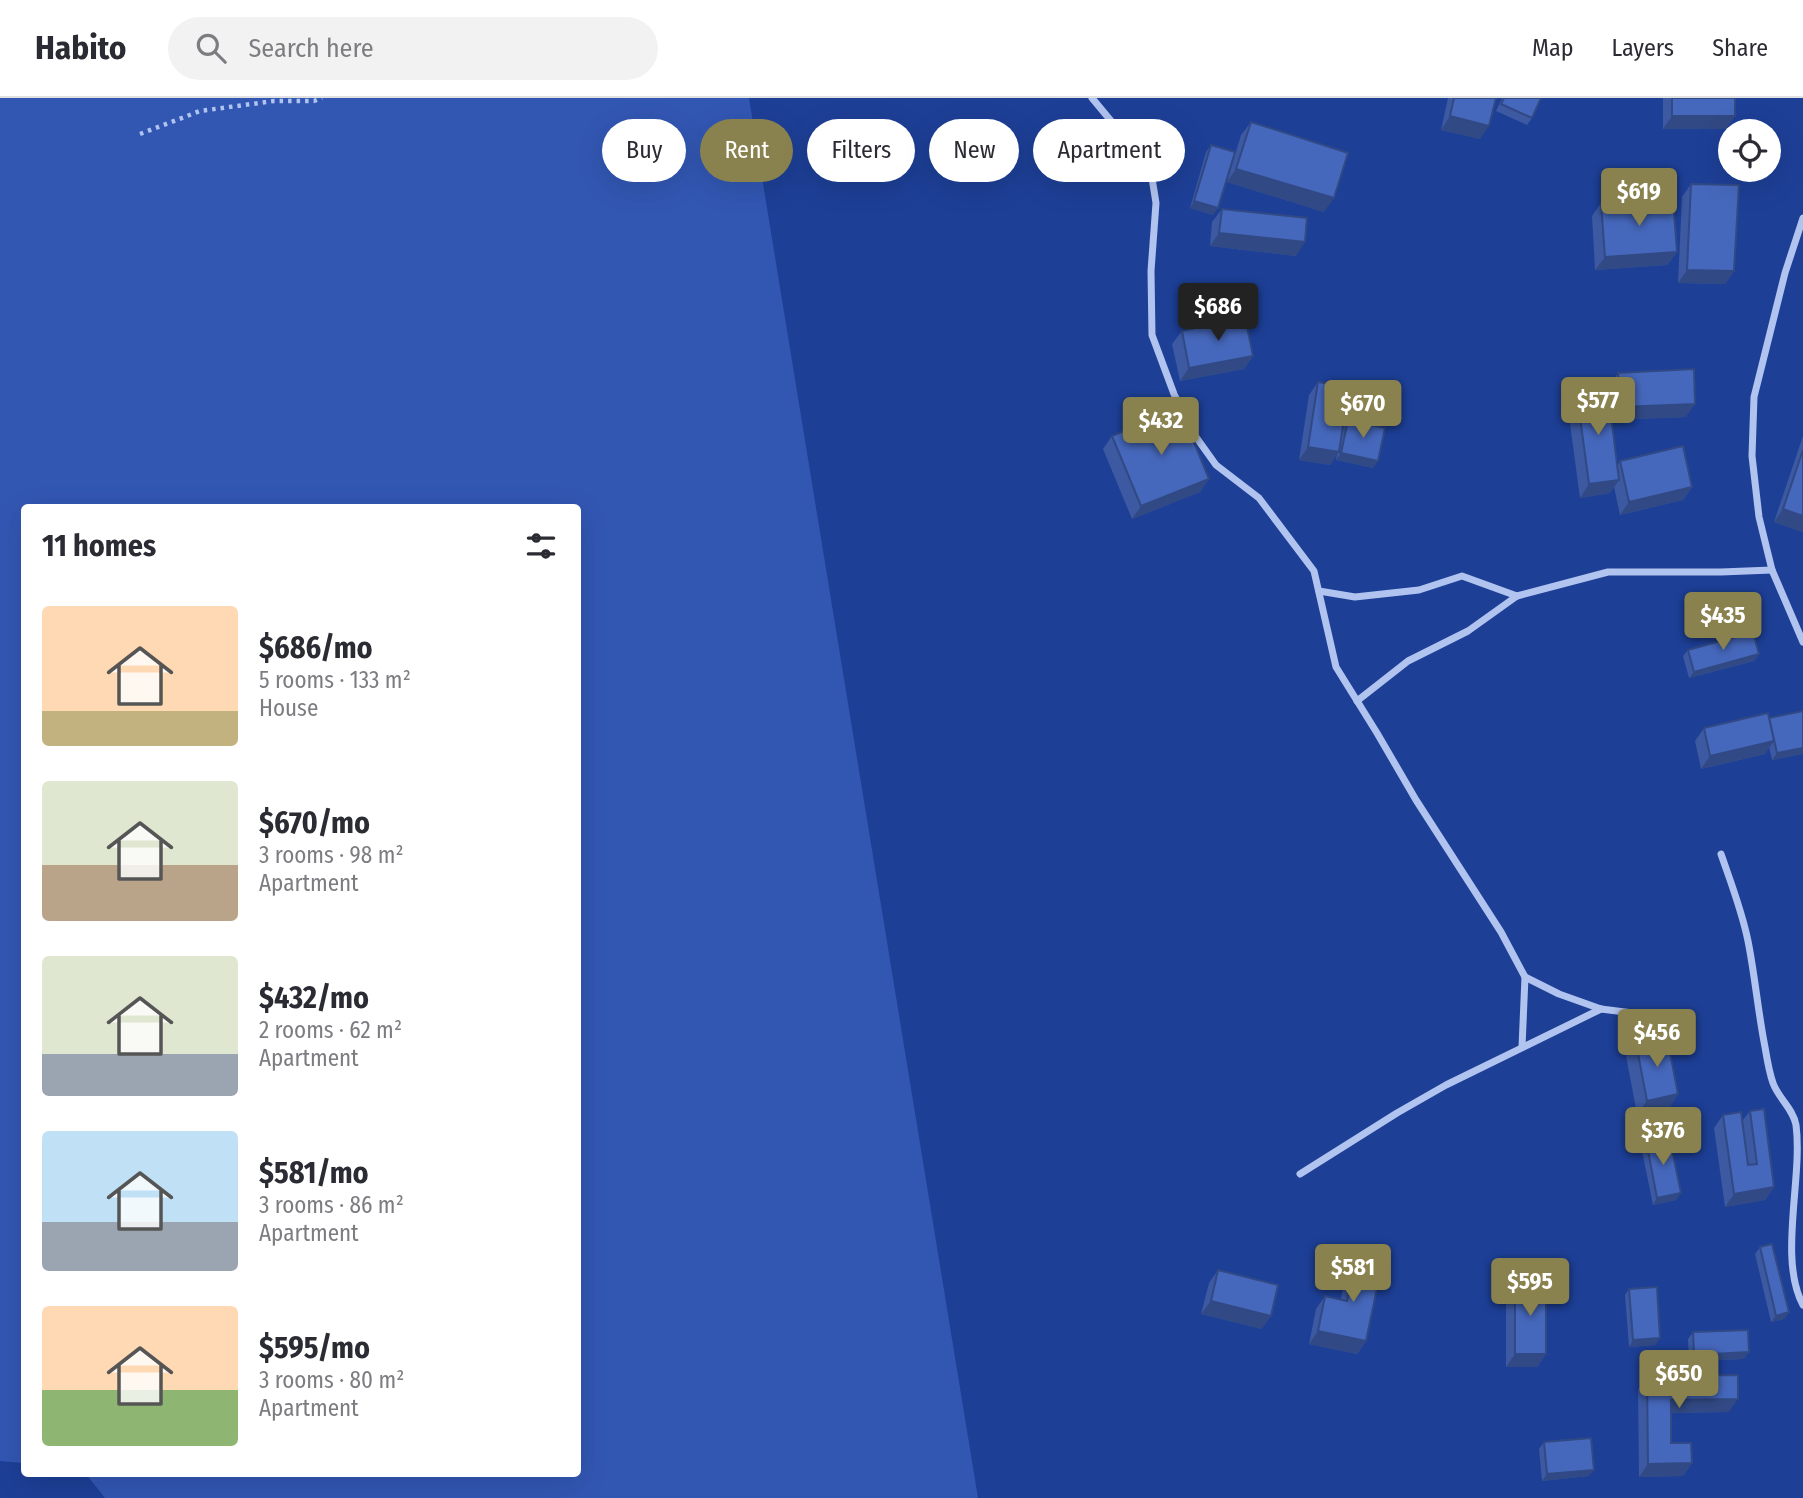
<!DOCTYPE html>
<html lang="en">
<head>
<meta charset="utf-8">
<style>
  :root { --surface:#fff; --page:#f2f2f3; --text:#2b2b33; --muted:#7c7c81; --line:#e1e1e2; --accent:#8a824e }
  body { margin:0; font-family:"Fira Sans Condensed",sans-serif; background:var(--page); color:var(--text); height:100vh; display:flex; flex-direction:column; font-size:26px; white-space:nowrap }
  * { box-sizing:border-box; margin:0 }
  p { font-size:23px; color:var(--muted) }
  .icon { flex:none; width:38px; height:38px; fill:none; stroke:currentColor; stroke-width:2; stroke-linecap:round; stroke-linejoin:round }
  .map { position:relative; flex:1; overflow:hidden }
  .panel { position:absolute; left:21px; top:406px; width:560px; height:973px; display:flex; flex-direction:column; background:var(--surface); border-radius:7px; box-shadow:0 7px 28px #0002 }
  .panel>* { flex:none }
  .banner { position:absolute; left:602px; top:21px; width:665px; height:63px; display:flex; gap:14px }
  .tools { position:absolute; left:1718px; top:21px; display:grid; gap:14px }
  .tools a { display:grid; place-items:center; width:63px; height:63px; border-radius:50%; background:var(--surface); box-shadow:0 7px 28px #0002; font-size:35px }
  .price { position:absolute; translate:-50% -60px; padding:0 16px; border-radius:7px; background:var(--accent); color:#fff; font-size:23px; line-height:46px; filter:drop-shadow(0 2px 4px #0008) }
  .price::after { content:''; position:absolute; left:50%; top:42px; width:21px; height:16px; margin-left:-10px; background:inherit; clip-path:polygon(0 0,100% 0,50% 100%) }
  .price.on { background:#222; color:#fff }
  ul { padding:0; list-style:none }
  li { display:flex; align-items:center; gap:21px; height:175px; padding:0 21px }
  li span { display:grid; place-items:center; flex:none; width:196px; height:140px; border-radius:7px; color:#555 }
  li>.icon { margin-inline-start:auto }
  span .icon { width:84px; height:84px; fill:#fffc; stroke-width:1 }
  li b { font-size:30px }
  h2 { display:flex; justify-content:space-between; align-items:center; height:84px; padding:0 21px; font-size:30px }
  .tag { padding:0 24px; border-radius:32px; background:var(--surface); box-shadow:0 7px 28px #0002; font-size:24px; line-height:63px }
  .tag.on { background:var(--accent); color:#fff }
  header { display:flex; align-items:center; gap:42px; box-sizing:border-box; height:98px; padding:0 35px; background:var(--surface); border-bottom:2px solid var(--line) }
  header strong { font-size:33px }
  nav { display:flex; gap:38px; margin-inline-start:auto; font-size:24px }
  .search { width:490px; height:63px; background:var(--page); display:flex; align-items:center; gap:18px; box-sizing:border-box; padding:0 24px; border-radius:38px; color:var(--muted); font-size:26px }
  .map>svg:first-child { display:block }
</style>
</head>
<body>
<header>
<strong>Habito</strong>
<div class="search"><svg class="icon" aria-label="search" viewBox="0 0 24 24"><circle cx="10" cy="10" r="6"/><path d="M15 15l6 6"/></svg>Search here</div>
<nav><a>Map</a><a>Layers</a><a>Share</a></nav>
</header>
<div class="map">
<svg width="1803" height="1400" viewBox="0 0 1803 1400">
  <rect width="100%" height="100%" fill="#1d3f96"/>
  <!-- green -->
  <polygon fill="#3257b3" points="0,0 749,0 978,1400 105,1400 86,1376 578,1376 578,410 24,410 24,1365 0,1363"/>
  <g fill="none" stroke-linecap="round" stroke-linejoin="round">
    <!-- path -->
    <polyline stroke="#b1c3ef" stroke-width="4.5" stroke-dasharray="3.5 5" stroke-linecap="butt" points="140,36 200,13 274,3 314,3 322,0"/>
    <!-- street -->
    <g stroke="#b1c3ef" stroke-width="7">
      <polyline points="1092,0 1141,59 1152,80 1156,105 1151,173 1152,237 1174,296 1196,339 1216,367 1259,400 1314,473 1336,569 1377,635 1416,702 1501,834 1525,879 1559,896 1601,911 1633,915"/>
      <polyline points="1803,120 1785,175 1754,299 1752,358 1759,419 1772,472 1803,544"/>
      <polyline points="1319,493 1355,499 1419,492 1462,478 1517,498"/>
      <polyline points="1357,603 1408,563 1468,533 1517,498 1608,474 1721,474 1772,472"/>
      <path d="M1721,756c10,29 21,57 27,87 7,35 10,71 17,106 2,12 4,25 8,36 5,15 20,25 23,42 7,53 -18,134 7,180"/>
      <polyline points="1522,949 1525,879"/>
      <polyline points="1300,1076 1397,1015 1446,987 1601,911"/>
    </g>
  </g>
  <!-- wall -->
  <g fill="#3c59a2">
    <polygon points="1448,0 1496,0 1480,41 1441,32"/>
    <polygon points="1502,0 1541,0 1532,20 1527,27 1496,13"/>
    <polygon points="1663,0 1735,0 1735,18 1726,31 1663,31"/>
    <polygon points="1251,24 1324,114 1227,84 1241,37"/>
    <polygon points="1211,47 1213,117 1190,110 1206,54"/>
    <polygon points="1691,86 1734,173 1725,186 1678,185 1682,99"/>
    <polygon points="1601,105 1677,154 1667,167 1595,172 1592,118"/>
    <polygon points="1222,111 1296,158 1210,148 1212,124"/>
    <polygon points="1182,233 1253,258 1244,271 1180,283 1172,246"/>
    <polygon points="1618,275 1686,319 1611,322 1617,368 1620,363 1692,389 1683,402 1620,417 1614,389 1610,395 1580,400 1568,311 1577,297 1610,308 1609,288"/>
    <polygon points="1318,284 1346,305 1349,296 1354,289 1384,321 1379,328 1344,317 1341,341 1343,329 1348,322 1373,370 1336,362 1337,356 1330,367 1299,362 1309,297"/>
    <polygon points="1112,338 1209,381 1200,394 1132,421 1103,351"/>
    <polygon points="1803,338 1803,434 1774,424"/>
    <polygon points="1688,552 1759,556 1754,563 1689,580 1683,558"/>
    <polygon points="1769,621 1803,656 1772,662 1769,649 1765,656 1701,671 1695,643 1704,630"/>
    <polygon points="1636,945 1678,996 1669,1010 1637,1016 1626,958"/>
    <polygon points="1750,1013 1774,1089 1765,1102 1725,1109 1714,1030 1723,1017 1742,1023"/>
    <polygon points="1646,1042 1676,1102 1653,1107 1641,1048"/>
    <polygon points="1760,1149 1789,1214 1784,1221 1771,1224 1755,1156"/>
    <polygon points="1356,1161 1366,1243 1357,1256 1309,1246 1316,1211 1325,1198 1341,1201 1346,1174"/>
    <polygon points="1218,1172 1262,1231 1201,1216 1209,1185"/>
    <polygon points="1515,1184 1546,1256 1537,1269 1506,1269 1506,1198"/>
    <polygon points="1629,1191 1656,1247 1629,1249 1625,1197"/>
    <polygon points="1693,1234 1744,1261 1689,1263 1688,1241"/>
    <polygon points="1647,1278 1729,1314 1671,1315 1671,1345 1692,1365 1683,1378 1639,1379 1638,1292"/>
    <polygon points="1544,1344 1589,1378 1542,1383 1539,1351"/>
  </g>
  <!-- shaded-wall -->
  <g fill="#314984">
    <polygon points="1450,18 1489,28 1480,41 1441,32"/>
    <polygon points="1672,18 1735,18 1726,31 1663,31"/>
    <polygon points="1236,71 1334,100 1324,114 1227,84"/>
    <polygon points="1194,103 1218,110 1213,117 1190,110"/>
    <polygon points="1219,135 1305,144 1296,158 1210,148"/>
    <polygon points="1677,154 1667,167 1595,172 1605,159"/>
    <polygon points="1687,172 1734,173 1725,186 1678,185"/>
    <polygon points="1253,258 1244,271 1180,283 1189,270"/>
    <polygon points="1695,306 1686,319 1610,322 1619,309"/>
    <polygon points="1347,310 1384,321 1379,328 1343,317"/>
    <polygon points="1308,349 1339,354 1330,367 1299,362"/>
    <polygon points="1341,355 1378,363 1373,370 1336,362"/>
    <polygon points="1209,381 1200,394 1132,421 1141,408"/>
    <polygon points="1619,382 1610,395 1580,400 1589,386"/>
    <polygon points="1692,389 1683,402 1620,417 1629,404"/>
    <polygon points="1783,411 1803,418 1803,434 1774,424"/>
    <polygon points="1759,556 1754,563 1689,580 1694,574"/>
    <polygon points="1774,643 1765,656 1701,671 1710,658"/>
    <polygon points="1803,650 1803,656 1772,662 1777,655"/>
    <polygon points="1678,996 1669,1010 1637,1016 1647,1003"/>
    <polygon points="1774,1089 1765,1102 1725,1109 1734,1096"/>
    <polygon points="1681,1095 1676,1102 1653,1107 1657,1100"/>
    <polygon points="1211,1203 1271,1218 1262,1231 1201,1216"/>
    <polygon points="1789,1214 1784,1221 1771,1224 1776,1218"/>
    <polygon points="1318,1233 1366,1243 1357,1256 1309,1246"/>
    <polygon points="1660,1240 1656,1247 1629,1249 1633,1242"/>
    <polygon points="1749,1254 1744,1261 1689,1263 1694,1257"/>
    <polygon points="1515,1256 1546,1256 1537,1269 1506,1269"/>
    <polygon points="1738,1301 1729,1314 1662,1315 1671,1302"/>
    <polygon points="1692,1365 1683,1378 1639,1379 1648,1366"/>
    <polygon points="1594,1372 1589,1378 1542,1383 1547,1376"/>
  </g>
  <!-- building -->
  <g fill="#4668bc" stroke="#314984" stroke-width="2">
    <polygon points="1454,0 1496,0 1489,28 1450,18"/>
    <polygon points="1504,0 1541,0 1532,20 1501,6"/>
    <rect x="1672" y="0" width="63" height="18"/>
    <polygon points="1251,24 1348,55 1334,100 1236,71"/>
    <polygon points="1211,47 1235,54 1218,110 1194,103"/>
    <polygon points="1691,86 1739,87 1734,173 1687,172"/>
    <polygon points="1673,101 1677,154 1605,159 1601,105"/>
    <polygon points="1222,111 1307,120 1305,144 1219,135"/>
    <polygon points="1245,219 1253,258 1189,270 1182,233"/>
    <polygon points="1694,271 1695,306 1619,309 1618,275"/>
    <polygon points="1318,284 1349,289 1339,354 1308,349"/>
    <polygon points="1354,289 1390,301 1384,321 1347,310"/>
    <polygon points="1608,293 1619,382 1589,386 1577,297"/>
    <polygon points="1180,310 1209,381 1141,408 1112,338"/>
    <polygon points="1348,322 1385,330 1378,363 1341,355"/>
    <polygon points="1683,348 1692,389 1629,404 1620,363"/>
    <polygon points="1803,352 1803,418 1783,411"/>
    <polygon points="1753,534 1759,556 1694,574 1688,552"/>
    <polygon points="1803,613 1803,650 1777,655 1769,620"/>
    <polygon points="1768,615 1774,643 1710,658 1704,630"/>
    <polygon points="1667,939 1678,996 1647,1003 1636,945"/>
    <polygon points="1764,1011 1774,1089 1734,1096 1723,1017 1741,1014 1748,1067 1757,1066 1750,1013"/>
    <polygon points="1669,1037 1681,1095 1657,1100 1646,1042"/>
    <polygon points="1772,1146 1789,1214 1776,1218 1760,1149"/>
    <polygon points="1356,1161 1382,1166 1366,1243 1318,1233 1325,1198 1347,1203"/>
    <polygon points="1218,1172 1278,1187 1271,1218 1211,1203"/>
    <rect x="1515" y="1184" width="31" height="72"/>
    <polygon points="1657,1189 1660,1240 1633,1242 1629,1191"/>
    <polygon points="1748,1232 1749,1254 1694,1257 1693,1234"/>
    <polygon points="1738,1277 1738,1301 1671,1302 1671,1345 1691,1345 1692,1365 1648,1366 1647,1278"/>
    <polygon points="1591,1340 1594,1372 1547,1376 1544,1344"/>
  </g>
</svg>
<div class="tools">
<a><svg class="icon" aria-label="locate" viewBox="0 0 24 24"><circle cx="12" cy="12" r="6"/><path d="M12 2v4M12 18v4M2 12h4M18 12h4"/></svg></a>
</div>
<b class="price" style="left:1639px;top:130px">$619</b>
<b class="price on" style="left:1218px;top:245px">$686</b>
<b class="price" style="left:1598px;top:339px">$577</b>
<b class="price" style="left:1363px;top:342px">$670</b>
<b class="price" style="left:1161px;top:359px">$432</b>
<b class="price" style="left:1723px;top:554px">$435</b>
<b class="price" style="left:1657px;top:971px">$456</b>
<b class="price" style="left:1663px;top:1069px">$376</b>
<b class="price" style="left:1353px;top:1206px">$581</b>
<b class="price" style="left:1530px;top:1220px">$595</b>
<b class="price" style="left:1679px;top:1312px">$650</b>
<div class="banner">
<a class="tag">Buy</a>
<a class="tag on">Rent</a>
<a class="tag">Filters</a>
<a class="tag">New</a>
<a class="tag">Apartment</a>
</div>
<section class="panel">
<h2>11 homes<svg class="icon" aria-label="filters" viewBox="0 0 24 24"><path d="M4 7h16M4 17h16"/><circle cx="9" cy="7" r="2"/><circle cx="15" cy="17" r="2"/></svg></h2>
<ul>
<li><span style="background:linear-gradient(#ffd9b3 75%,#c2b280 0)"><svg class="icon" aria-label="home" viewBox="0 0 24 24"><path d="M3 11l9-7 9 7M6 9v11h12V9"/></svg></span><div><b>$686/mo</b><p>5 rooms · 133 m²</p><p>House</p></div></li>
<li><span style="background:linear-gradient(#dfe7d0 60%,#b9a48a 0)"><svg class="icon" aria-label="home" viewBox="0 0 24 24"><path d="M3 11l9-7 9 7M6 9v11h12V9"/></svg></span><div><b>$670/mo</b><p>3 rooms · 98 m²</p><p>Apartment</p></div></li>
<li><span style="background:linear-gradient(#dfe7d0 70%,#9aa5b1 0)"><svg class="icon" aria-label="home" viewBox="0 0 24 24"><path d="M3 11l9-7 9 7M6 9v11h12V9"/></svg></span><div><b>$432/mo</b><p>2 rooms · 62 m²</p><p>Apartment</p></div></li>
<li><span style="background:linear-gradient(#bfe0f5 65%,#9aa5b1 0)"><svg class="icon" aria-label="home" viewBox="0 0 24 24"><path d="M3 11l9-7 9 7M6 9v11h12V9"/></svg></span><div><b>$581/mo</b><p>3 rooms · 86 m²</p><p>Apartment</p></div></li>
<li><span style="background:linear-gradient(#ffd9b3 60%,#8fb573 0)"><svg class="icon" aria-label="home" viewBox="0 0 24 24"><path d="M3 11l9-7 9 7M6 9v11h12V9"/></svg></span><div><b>$595/mo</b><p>3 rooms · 80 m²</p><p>Apartment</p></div></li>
</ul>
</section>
</div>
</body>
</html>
